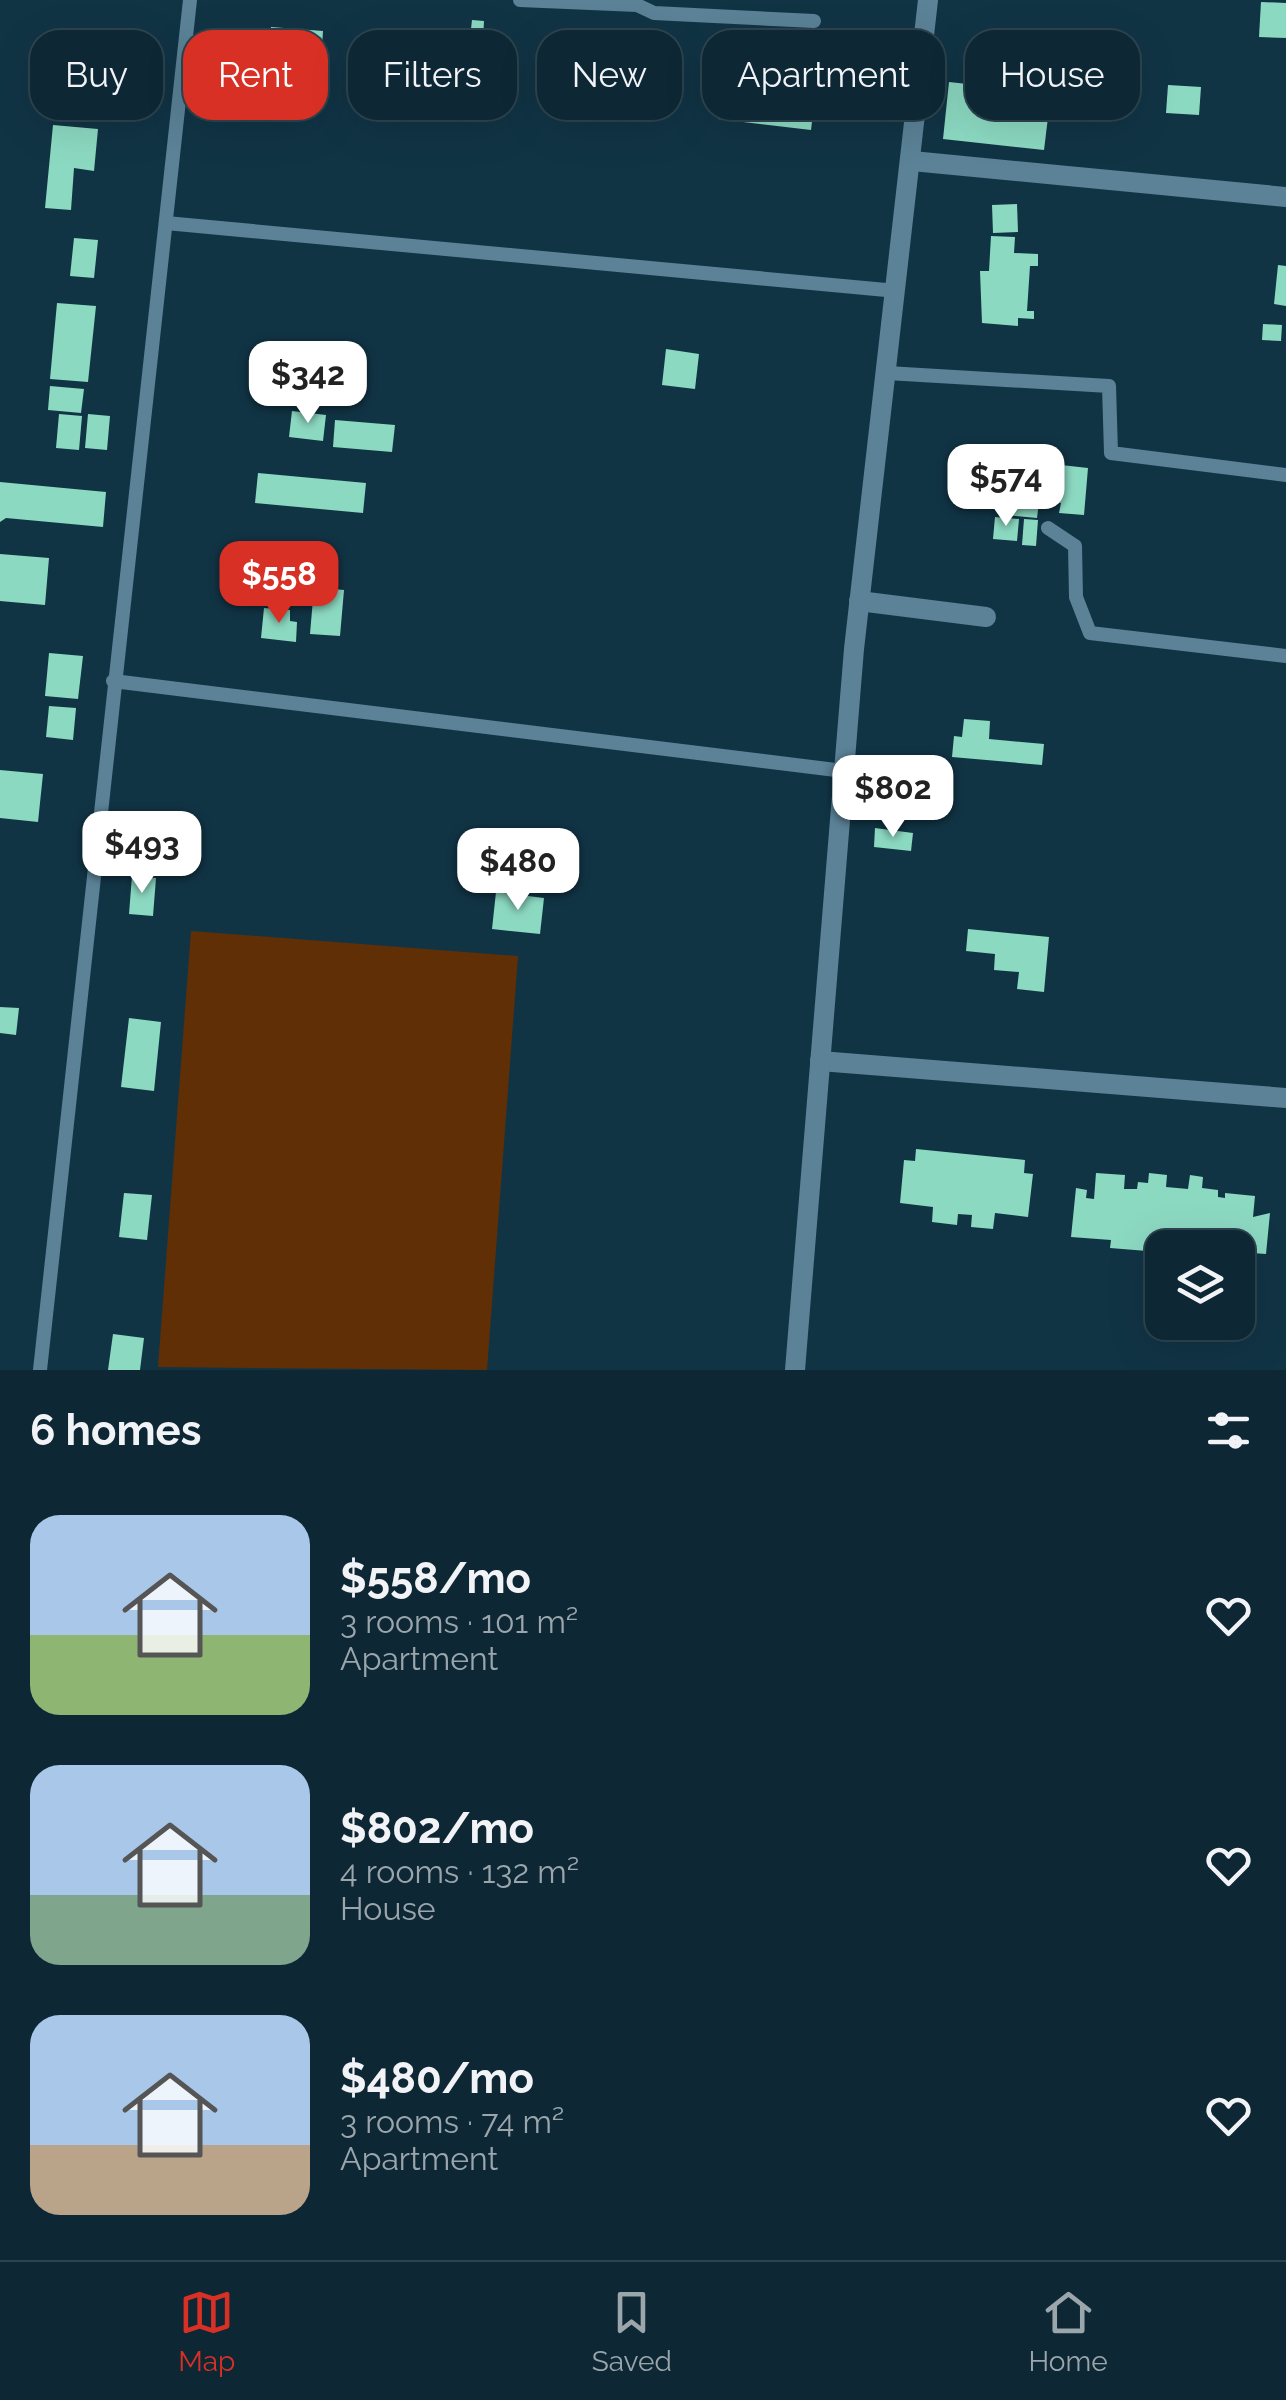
<!DOCTYPE html>
<html lang="en">
<head>
<meta charset="utf-8">
<style>
  :root { --surface:#0d2734; --page:#162f3c; --text:#f1f3f6; --muted:#9aa5ac; --line:#2d444f; --accent:#d93025 }
  body { margin:0; font-family:Raleway,sans-serif; background:var(--page); color:var(--text); height:100vh; display:flex; flex-direction:column; font-size:38px; white-space:nowrap }
  * { box-sizing:border-box; margin:0 }
  p { font-size:32px; color:var(--muted) }
  .icon { flex:none; width:55px; height:55px; fill:none; stroke:currentColor; stroke-width:2; stroke-linecap:round; stroke-linejoin:round }
  .map { position:relative; height:1370px; overflow:hidden }
  .details { display:flex; flex-direction:column; background:var(--surface); flex:1 }
  .details>* { flex:none }
  .guide { position:absolute; left:30px; top:30px; width:1228px; height:90px; display:flex; gap:20px }
  .tools { position:absolute; left:1145px; top:1230px; display:grid; gap:20px }
  .tools a { display:grid; place-items:center; width:110px; height:110px; border-radius:20px; background:var(--surface); box-shadow:0 10px 40px #0002,0 0 0 2px var(--line); font-size:50px }
  .price { position:absolute; translate:-50% -85px; padding:0 22px; border-radius:20px; background:#fff; color:#222; font-size:32px; line-height:65px; filter:drop-shadow(0 2px 5px #0008) }
  .price::after { content:''; position:absolute; left:50%; top:60px; width:30px; height:22px; margin-left:-15px; background:inherit; clip-path:polygon(0 0,100% 0,50% 100%) }
  .price.active { background:var(--accent); color:#fff }
  ul { padding:0; list-style:none }
  li { display:flex; align-items:center; gap:30px; height:250px; padding:0 30px }
  li span { display:grid; place-items:center; flex:none; width:280px; height:200px; border-radius:30px; color:#555 }
  li>.icon { margin-inline-start:auto }
  span .icon { width:120px; height:120px; fill:#fffc; stroke-width:1 }
  li b { font-size:42px }
  h2 { display:flex; justify-content:space-between; align-items:center; height:120px; padding:0 30px; font-size:42px }
  .tag { padding:0 35px; border-radius:30px; background:var(--surface); box-shadow:0 10px 40px #0002,0 0 0 2px var(--line); font-size:35px; line-height:90px }
  .tag.active { background:var(--accent); color:#fff }
  .tab-bar { display:flex; justify-content:space-around; align-items:center; height:140px; border-top:2px solid var(--line); background:var(--surface); font-size:28px; color:var(--muted) }
  .tab-bar a { display:grid; justify-items:center; gap:5px }
  .tab-bar .active { color:var(--accent) }
  .map>svg:first-child { display:block }
</style>
</head>
<body>
<div class="map">
<svg width="1286" height="1370" viewBox="0 0 1286 1370">
  <rect width="100%" height="100%" fill="#113445"/>
  <!-- green -->
  <polygon fill="#612f06" points="191,931 518,956 487,1370 158,1367"/>
  <!-- building -->
  <g fill="#8cd9c2">
    <polygon points="1261,2 1286,3 1286,38 1259,37"/>
    <polygon points="472,20 484,21 483,40 497,41 495,58 474,56 474,48 469,47"/>
    <polygon points="271,27 323,31 321,61 269,56"/>
    <polygon points="548,44 569,46 566,78 545,76"/>
    <polygon points="725,52 819,63 811,130 718,119"/>
    <polygon points="949,82 1051,93 1044,150 943,139"/>
    <polygon points="1168,85 1201,87 1199,115 1166,113"/>
    <polygon points="53,125 98,129 94,171 74,168 71,210 45,208"/>
    <polygon points="1017,204 1018,232 993,233 992,205"/>
    <polygon points="991,236 1015,237 1014,253 1038,254 1038,266 1030,266 1027,311 1034,311 1034,319 1018,318 1018,326 982,323 980,271 989,271"/>
    <polygon points="74,238 98,240 94,278 70,276"/>
    <polygon points="1278,265 1286,266 1286,306 1274,304"/>
    <polygon points="57,303 96,306 88,382 50,379"/>
    <polygon points="1263,324 1282,325 1281,341 1262,340"/>
    <polygon points="666,349 699,354 695,389 662,385"/>
    <polygon points="50,386 84,389 81,413 48,410"/>
    <polygon points="292,411 326,415 323,441 289,437"/>
    <polygon points="59,414 82,416 79,450 56,448"/>
    <polygon points="88,414 110,416 107,450 85,448"/>
    <polygon points="335,420 395,425 392,452 333,447"/>
    <polygon points="959,455 1003,460 1002,473 1051,478 1052,464 1088,468 1084,515 1059,513 1061,503 1039,502 1037,518 1004,515 1006,498 985,496 984,506 955,503"/>
    <polygon points="258,473 366,483 363,513 255,503"/>
    <polygon points="0,482 106,492 103,527 6,518 0,522"/>
    <polygon points="995,517 1019,519 1017,541 993,539"/>
    <polygon points="1024,519 1038,520 1036,546 1022,545"/>
    <polygon points="0,554 49,558 45,605 0,601"/>
    <polygon points="314,587 344,590 340,636 310,634"/>
    <polygon points="264,608 290,610 290,621 297,622 296,642 261,638"/>
    <polygon points="49,653 83,656 78,699 45,696"/>
    <polygon points="49,706 76,708 73,740 46,737"/>
    <polygon points="964,719 990,721 989,739 1044,744 1042,765 952,757 954,736 962,737"/>
    <polygon points="0,770 43,774 38,822 0,818"/>
    <polygon points="875,828 913,833 911,851 874,847"/>
    <polygon points="132,876 156,878 153,916 129,914"/>
    <polygon points="496,892 544,898 540,934 492,929"/>
    <polygon points="968,929 1049,937 1044,992 1017,989 1019,972 994,970 995,954 966,951"/>
    <polygon points="0,1007 19,1008 16,1035 0,1033"/>
    <polygon points="129,1018 161,1022 154,1091 121,1087"/>
    <polygon points="916,1149 1025,1160 1024,1173 1033,1174 1028,1217 995,1213 993,1229 971,1227 972,1215 958,1214 957,1225 932,1222 933,1207 900,1203 904,1160 915,1161"/>
    <polygon points="1096,1173 1125,1175 1124,1189 1137,1189 1138,1182 1148,1183 1149,1173 1167,1175 1166,1187 1188,1189 1190,1175 1203,1177 1202,1188 1218,1190 1218,1197 1225,1198 1225,1193 1255,1196 1253,1217 1270,1213 1266,1254 1238,1252 1238,1248 1148,1244 1147,1251 1110,1248 1111,1240 1071,1237 1076,1188 1087,1190 1086,1198 1094,1199"/>
    <polygon points="124,1193 152,1195 147,1240 119,1237"/>
    <polygon points="113,1334 144,1338 140,1370 108,1370"/>
  </g>
  <g fill="none" stroke-linecap="round" stroke-linejoin="round">
    <!-- lane -->
    <g stroke="#5b8297" stroke-width="14">
      <polyline points="520,0 637,5 654,13 814,21"/>
      <polyline points="166,223 897,291"/>
      <polyline points="887,373 1109,386 1111,453 1286,475"/>
      <polyline points="1048,528 1075,546 1076,597 1090,633 1286,656"/>
      <polyline points="113,681 844,771"/>
      <polyline points="40,1370 190,0"/>
    </g>
    <!-- street -->
    <g stroke="#5b8297" stroke-width="20">
      <polyline points="912,161 1286,197"/>
      <polyline points="859,601 986,617"/>
      <polyline points="820,1061 1286,1098"/>
      <polyline points="795,1370 854,649 928,0"/>
    </g>
  </g>
</svg>
<div class="tools">
<a><svg class="icon" aria-label="layers" viewBox="0 0 24 24"><path d="M12 4l9 5-9 5-9-5zM3 14l9 5 9-5"/></svg></a>
</div>
<b class="price" style="left:308px;top:426px">$342</b>
<b class="price" style="left:1006px;top:529px">$574</b>
<b class="price active" style="left:279px;top:626px">$558</b>
<b class="price" style="left:893px;top:840px">$802</b>
<b class="price" style="left:142px;top:896px">$493</b>
<b class="price" style="left:518px;top:913px">$480</b>
<div class="guide">
<a class="tag">Buy</a>
<a class="tag active">Rent</a>
<a class="tag">Filters</a>
<a class="tag">New</a>
<a class="tag">Apartment</a>
<a class="tag">House</a>
</div>
</div>
<section class="details">
<h2>6 homes<svg class="icon" aria-label="filters" viewBox="0 0 24 24"><path d="M4 7h16M4 17h16"/><circle cx="9" cy="7" r="2"/><circle cx="15" cy="17" r="2"/></svg></h2>
<ul>
<li><span style="background:linear-gradient(#a9c7e8 60%,#8fb573 0)"><svg class="icon" aria-label="home" viewBox="0 0 24 24"><path d="M3 11l9-7 9 7M6 9v11h12V9"/></svg></span><div><b>$558/mo</b><p>3 rooms · 101 m²</p><p>Apartment</p></div><svg class="icon" aria-label="heart" viewBox="0 0 24 24"><path d="M12 20l-8-8c-3-5 5-10 8-4 3-6 11-1 8 4z"/></svg></li>
<li><span style="background:linear-gradient(#a9c7e8 65%,#7fa58c 0)"><svg class="icon" aria-label="home" viewBox="0 0 24 24"><path d="M3 11l9-7 9 7M6 9v11h12V9"/></svg></span><div><b>$802/mo</b><p>4 rooms · 132 m²</p><p>House</p></div><svg class="icon" aria-label="heart" viewBox="0 0 24 24"><path d="M12 20l-8-8c-3-5 5-10 8-4 3-6 11-1 8 4z"/></svg></li>
<li><span style="background:linear-gradient(#a9c7e8 65%,#b9a48a 0)"><svg class="icon" aria-label="home" viewBox="0 0 24 24"><path d="M3 11l9-7 9 7M6 9v11h12V9"/></svg></span><div><b>$480/mo</b><p>3 rooms · 74 m²</p><p>Apartment</p></div><svg class="icon" aria-label="heart" viewBox="0 0 24 24"><path d="M12 20l-8-8c-3-5 5-10 8-4 3-6 11-1 8 4z"/></svg></li>
</ul>
</section>
<nav class="tab-bar">
<a class="active"><svg class="icon" aria-label="map" viewBox="0 0 24 24"><path d="M3 6l6-2 6 2 6-2v14l-6 2-6-2-6 2zM9 4v14M15 6v14"/></svg>Map</a>
<a><svg class="icon" aria-label="saved" viewBox="0 0 24 24"><path d="M7 4h10v16l-5-4-5 4z"/></svg>Saved</a>
<a><svg class="icon" aria-label="home" viewBox="0 0 24 24"><path d="M3 11l9-7 9 7M6 9v11h12V9"/></svg>Home</a>
</nav>
</body>
</html>
